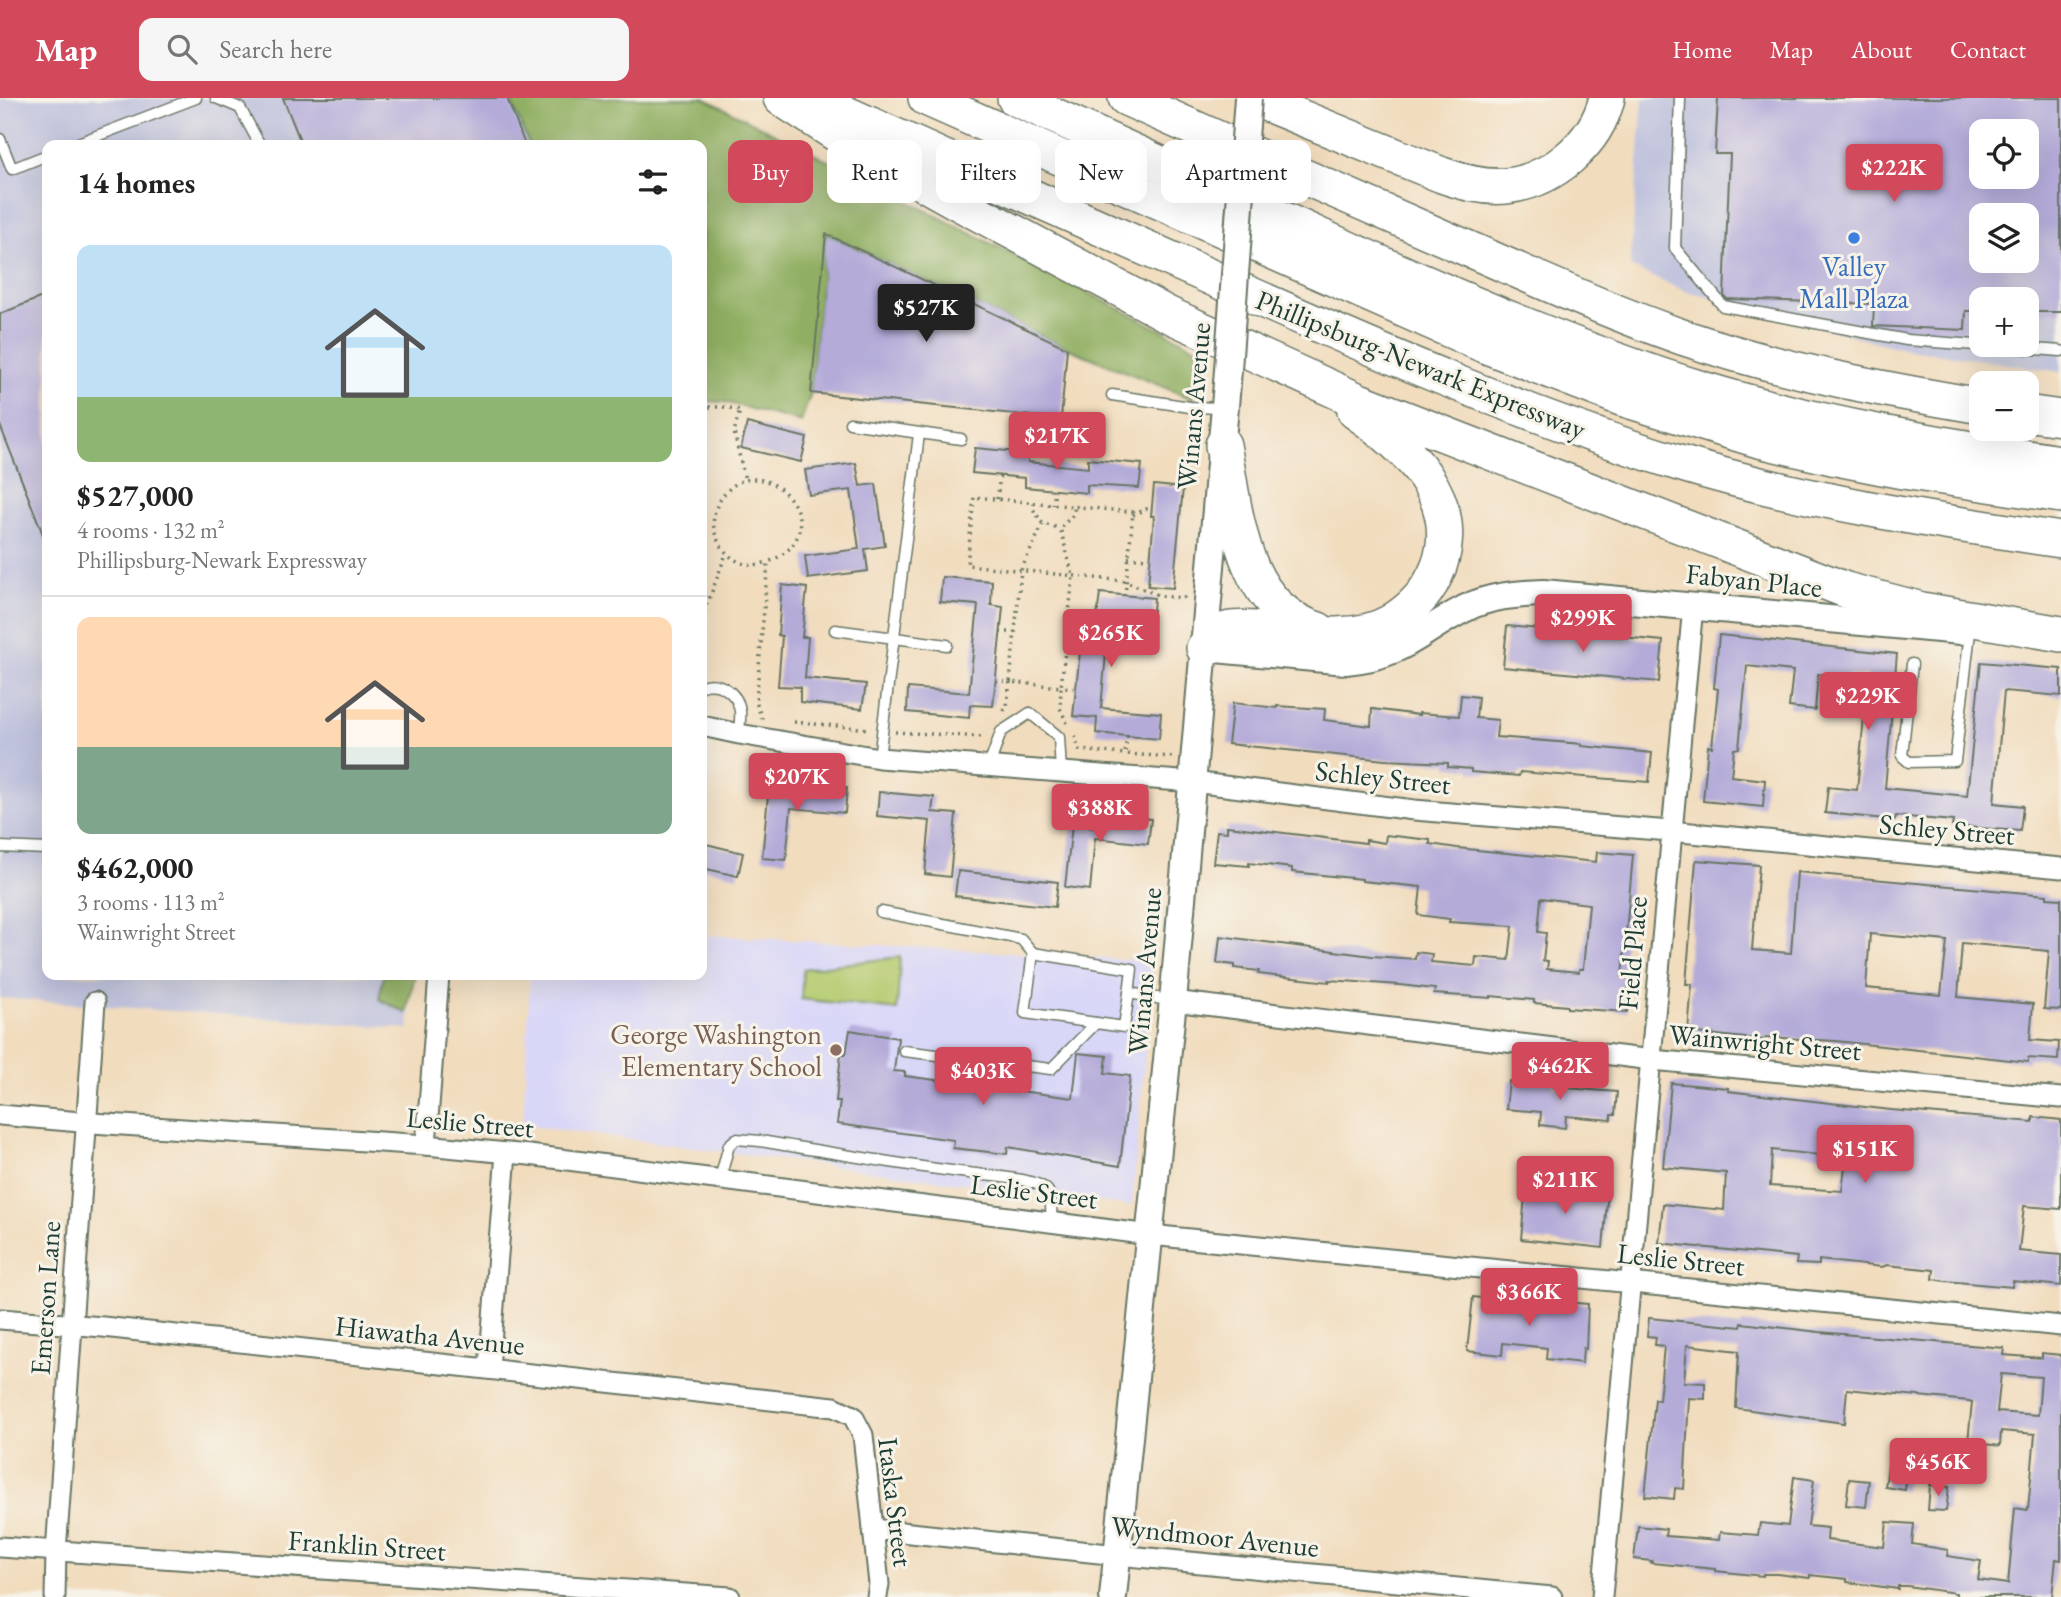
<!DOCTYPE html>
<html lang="en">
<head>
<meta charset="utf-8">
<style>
  :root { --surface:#fff; --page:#f6f6f6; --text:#222; --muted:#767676; --line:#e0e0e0; --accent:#d1495b }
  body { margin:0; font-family:"EB Garamond",serif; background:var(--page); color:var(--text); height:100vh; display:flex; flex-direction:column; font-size:26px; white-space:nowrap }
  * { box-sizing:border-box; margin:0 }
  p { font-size:23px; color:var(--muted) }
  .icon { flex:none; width:38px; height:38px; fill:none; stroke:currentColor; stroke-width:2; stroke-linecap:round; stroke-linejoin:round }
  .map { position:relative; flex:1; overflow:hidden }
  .sheet { position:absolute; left:42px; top:42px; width:665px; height:840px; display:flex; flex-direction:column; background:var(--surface); border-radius:14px; box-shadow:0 7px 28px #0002 }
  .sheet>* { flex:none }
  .guide { position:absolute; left:728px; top:42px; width:665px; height:63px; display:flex; gap:14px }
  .buttons { position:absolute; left:1969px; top:21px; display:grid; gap:14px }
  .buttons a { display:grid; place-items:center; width:70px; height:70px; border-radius:14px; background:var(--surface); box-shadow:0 7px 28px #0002; font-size:35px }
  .price { position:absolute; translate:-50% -60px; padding:0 16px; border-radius:7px; background:var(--accent); color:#fff; font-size:23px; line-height:46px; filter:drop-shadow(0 2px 4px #0008) }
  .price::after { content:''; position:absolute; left:50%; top:42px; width:21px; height:16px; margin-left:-10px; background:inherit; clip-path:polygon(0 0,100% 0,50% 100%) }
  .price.on { background:#222; color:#fff }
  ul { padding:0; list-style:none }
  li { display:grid; align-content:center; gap:14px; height:371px; padding:0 35px }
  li+li { border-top:2px solid var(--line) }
  li span { display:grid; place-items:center; height:217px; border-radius:14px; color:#555 }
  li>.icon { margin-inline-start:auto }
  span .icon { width:126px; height:126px; fill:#fffc; stroke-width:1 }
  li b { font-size:30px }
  h2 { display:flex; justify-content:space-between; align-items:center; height:84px; padding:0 35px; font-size:30px }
  .pill { padding:0 24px; border-radius:14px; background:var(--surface); box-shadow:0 7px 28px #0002; font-size:24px; line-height:63px }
  .pill.on { background:var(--accent); color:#fff }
  header { display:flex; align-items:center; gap:42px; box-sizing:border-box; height:98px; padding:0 35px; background:var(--accent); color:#fff }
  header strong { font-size:33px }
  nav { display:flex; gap:38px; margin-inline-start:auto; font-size:24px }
  .search { width:490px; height:63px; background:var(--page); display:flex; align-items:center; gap:18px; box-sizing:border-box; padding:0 24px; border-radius:14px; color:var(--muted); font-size:26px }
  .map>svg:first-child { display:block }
</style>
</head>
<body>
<header>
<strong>Map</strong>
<div class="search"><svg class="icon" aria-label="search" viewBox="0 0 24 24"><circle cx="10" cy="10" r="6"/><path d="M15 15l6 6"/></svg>Search here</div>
<nav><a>Home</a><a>Map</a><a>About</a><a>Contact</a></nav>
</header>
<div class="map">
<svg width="2061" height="1499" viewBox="0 0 2061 1499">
  <rect width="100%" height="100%" fill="#f7f3e8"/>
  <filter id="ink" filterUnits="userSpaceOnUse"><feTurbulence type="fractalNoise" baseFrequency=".0143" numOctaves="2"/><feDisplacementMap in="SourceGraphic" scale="14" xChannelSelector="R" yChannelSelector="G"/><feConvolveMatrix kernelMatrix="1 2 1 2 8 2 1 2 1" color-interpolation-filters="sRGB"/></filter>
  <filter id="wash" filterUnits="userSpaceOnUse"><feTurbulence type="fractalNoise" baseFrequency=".00686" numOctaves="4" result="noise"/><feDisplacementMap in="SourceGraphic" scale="28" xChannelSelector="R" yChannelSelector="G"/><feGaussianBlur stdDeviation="1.57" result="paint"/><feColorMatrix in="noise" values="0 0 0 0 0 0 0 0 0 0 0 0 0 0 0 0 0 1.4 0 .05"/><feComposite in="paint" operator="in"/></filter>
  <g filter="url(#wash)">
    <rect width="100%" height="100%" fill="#f1dcbd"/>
    <!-- built -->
    <polygon fill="#d9d7f8" points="702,837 1153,863 1132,1108 523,1027 530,877 702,877"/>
    <!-- industrial -->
    <g fill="#c0c2dd" fill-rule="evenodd">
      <polygon points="3,0 510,0 529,47 47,47 47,877 410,877 409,931 0,900 0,1"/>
      <path d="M1643,0h418v274l-166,-25 -210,-56 -55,-24zM1981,33h45v46h-45zM1981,117h45v46h-45zM1981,201h45v46h-45z"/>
    </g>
    <!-- green -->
    <polygon fill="#b5cb6f" stroke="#6a8452" stroke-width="2" points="900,859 897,912 801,901 803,871"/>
    <!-- forest -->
    <g fill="#90af62" stroke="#58764b" stroke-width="2">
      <polygon points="510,0 704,0 1197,250 1193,301 1067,250 826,136 811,295 801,324 724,304 702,303 702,47 529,47"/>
      <polygon points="384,877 415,877 406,915 379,901"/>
    </g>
    <g id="blocks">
      <!-- building -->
      <g fill="#b4abd9" fill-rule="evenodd">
        <polygon points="283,0 507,0 525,47 302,47"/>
        <path d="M1718,0h343v214h-35v-13h-45v12h-15l-1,19 -92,-4 1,-22 -147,-5 -3,-3 6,-142h-15zM1981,33h45v46h-45zM1981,117h45v46h-45z"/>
        <polygon points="826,136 1067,250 1061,321 811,295"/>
        <polygon points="47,197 47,443 46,444 0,327 0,216"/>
        <polygon points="747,325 807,340 801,364 741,350"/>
        <polygon points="975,350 1028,355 1028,364 1088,370 1088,361 1142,366 1139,390 1087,387 1087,395 1025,389 1025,380 972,375"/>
        <polygon points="856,365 860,388 876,386 885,448 865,451 868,473 808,481 805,458 859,451 851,392 809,397 805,372"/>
        <polygon points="1154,387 1183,390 1173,490 1148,488 1154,418 1151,418"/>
        <polygon points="942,479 992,483 991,507 1003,509 993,608 970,607 969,620 907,614 908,590 969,595 978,507 940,504"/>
        <polygon points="782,487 807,490 802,539 808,539 805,580 866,586 862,611 800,604 800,589 778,588 782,538 778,537"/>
        <polygon points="1100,495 1154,500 1152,526 1109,522 1101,610 1161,615 1159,641 1096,635 1097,620 1073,618 1084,517 1097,519"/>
        <polygon points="1507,528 1663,543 1659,584 1503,569"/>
        <polygon points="1719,537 1897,556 1885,690 1967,698 1981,564 2061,571 2061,598 2004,593 1994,705 2023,708 2020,733 1952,728 1953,723 1896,718 1895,722 1825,715 1828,689 1857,692 1868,578 1818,576 1815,612 1789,609 1793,573 1747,568 1739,650 1734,651 1731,678 1765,682 1763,709 1703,703 1708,648 1712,649 1718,591 1714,590"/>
        <polygon points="1461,597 1478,599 1476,620 1498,622 1496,639 1582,646 1581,648 1652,655 1649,684 1520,674 1519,678 1471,674 1471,671 1448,669 1448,665 1385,662 1228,646 1233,605 1277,610 1277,608 1325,611 1324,622 1371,628 1372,611 1419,617 1419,615 1459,618"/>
        <polygon points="791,684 847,690 845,715 791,710 786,762 762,760 768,697 790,700"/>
        <polygon points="879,694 934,699 932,714 956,716 950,779 925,776 930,723 877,718"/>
        <polygon points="1097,715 1151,721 1148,746 1095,740 1090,792 1065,789 1072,727 1095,730"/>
        <path d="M1227,728l139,17v-3l19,3 1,-8 44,5v4l27,4 139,14 1,-10 36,3 -11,122 7,1 -2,34 -60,-4v-2l-33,-3v-3l-43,-4v2l-57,-4 1,-5 -35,-4 -71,-5v2l-71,-8 1,-3 -24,-3v-3l-18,-2 3,-27 152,20 43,3 1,-7 16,2 -1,8 44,4 1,-9 33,3 4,-34 -64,-4 1,-3 -32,-4 3,-28 -59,-6v-2l-70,-7v-4l-43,-5v3l-36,-3 4,-32 10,1zM1541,800l48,6 -6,65h-4v3l-32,-3 1,-8h-5l3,-28 -8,-1z"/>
        <polygon points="702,745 743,755 738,778 702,770"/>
        <path d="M1696,762l63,5 -7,85 39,3 6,-81 250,23v3l14,1v111l-17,-1 5,-58 -87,-8 -4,54 75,7 -3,36 29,2 -1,18 -30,-2v4l-192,-21 -70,-4 -1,3 -77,-8 4,-48h-6zM1870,836l77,7 -6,54 -75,-7z"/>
        <polygon points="958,773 1058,784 1055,809 955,798"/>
        <polygon points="850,932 898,940 894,973 905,974 905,978 1073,1000 1078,955 1107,958 1105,975 1130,978 1120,1068 1008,1049 1007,1056 953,1050 954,1042 837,1026 840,1003 836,1003 841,956 846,956"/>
        <polygon points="1521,981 1554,984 1553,989 1617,994 1615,1017 1611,1017 1611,1022 1566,1018 1565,1030 1540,1027 1541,1014 1506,1011 1509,983 1520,984"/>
        <path d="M1671,985l57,5v3l163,19 142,12v-5l28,3v89l-37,-3 -5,45 42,4v31l-48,-5 -1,6 -67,-6 -12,-2 1,-9 -47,-5 -5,2 -63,-7v5l-23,-1 1,-7 -138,-14 4,-39 61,6 2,-37 -63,-6zM1772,1052l74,8 -4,33 -72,-5z"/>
        <polygon points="1526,1087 1569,1093 1570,1089 1608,1092 1603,1150 1521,1141"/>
        <polygon points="1473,1199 1508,1203 1507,1207 1548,1210 1549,1206 1552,1207 1552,1203 1588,1206 1586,1251 1583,1250 1582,1265 1546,1261 1547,1250 1503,1245 1502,1257 1467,1253"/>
        <path d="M1649,1220l92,9 1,-4 77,9 185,16 -1,7 39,3v-5l19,2v205l-5,-1 -4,38h-96v-4l-49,-7h-9v3l-51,-7v-3l-37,-4v3l-33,-4h-14v2l-48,-5v-2l-64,-6 1,-2 -18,-2 4,-33 28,3 -1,7 54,4 1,-8 38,3 2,-12 28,3 6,-49 20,3 -6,46 20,2 -1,12 57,7 3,-25 27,2 -2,20 36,6 -1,6 34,5 -3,19 30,4 7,-76 13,2 7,-76 -34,-3 -1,15 -32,-4 4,-40 -3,-1 -122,-12 -3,34 -108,-15 3,-57 -52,-6 -3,37 21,1v16l-16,-1 -5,91 -9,-1 -1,11 -29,-3 10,-97 4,1 5,-54 -9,-1 1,-8 -9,-1zM2001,1276l40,3 -3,38 -41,-3z"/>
        <polygon points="1889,1362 1909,1365 1905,1392 1885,1389"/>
        <polygon points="1849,1381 1869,1383 1866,1409 1846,1407"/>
        <polygon points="1930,1387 1949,1389 1946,1413 1928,1412"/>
      </g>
    </g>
  </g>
  <g filter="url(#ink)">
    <use href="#blocks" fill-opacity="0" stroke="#687564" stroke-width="2"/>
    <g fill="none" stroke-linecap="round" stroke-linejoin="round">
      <!-- lane casing -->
      <g stroke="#687564" stroke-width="13">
        <g id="lane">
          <polyline points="216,0 240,10 260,47"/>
          <polyline points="1680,0 1675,150 1723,208 1907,242 2061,253"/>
          <polyline points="0,41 12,71 47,57"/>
          <polyline points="73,47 196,0"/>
          <polyline points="1112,297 1190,309 1224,310"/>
          <polyline points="850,325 961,341"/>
          <polyline points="835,532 947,547"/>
          <polyline points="1912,566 1902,658 1909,664 1955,663 1970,534"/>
          <path d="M702,588c17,-6 36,7 38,25 1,7 -1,16 -1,23"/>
          <polyline points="879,660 919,336"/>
          <polyline points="989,668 1001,634 1030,615 1059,639 1061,674"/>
          <polyline points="0,749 47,751"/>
          <polyline points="881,814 1021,841 1033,855 1025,915 1096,925"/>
          <polyline points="1033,855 1132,871 1129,895"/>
          <polyline points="904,953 1051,971 1096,925 1124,929 1129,895 1173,903"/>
          <path d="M720,1081l9,-34 7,-6 24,2c75,12 149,26 225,34 14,2 52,4 62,15 6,8 4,23 4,32"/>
        </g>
      </g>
      <!-- street casing -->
      <g stroke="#687564" stroke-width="23">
        <g id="street">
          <polyline points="702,628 739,636 879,660 1193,684 1414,712 1670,733 2061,770"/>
          <polyline points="1173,903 1652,962 2061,1000"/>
          <polyline points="0,1017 92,1025 426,1047 529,1057 1150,1137 2061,1228"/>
          <polyline points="426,1047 439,877"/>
          <polyline points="0,1221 103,1229 834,1309 853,1318 863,1337 879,1486 877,1499"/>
          <polyline points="489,1271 506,1055"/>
          <polyline points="873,1431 1118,1457 1552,1499"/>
          <polyline points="0,1449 730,1499"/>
          <polyline points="55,1499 56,1454 95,904"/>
          <path d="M1602,1499c32,-330 58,-661 91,-991"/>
        </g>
      </g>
      <!-- secondary casing -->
      <g stroke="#687564" stroke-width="30">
        <g id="secondary">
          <path d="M1204,550l142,13c57,-5 71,-28 118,-52 24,-13 52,-15 79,-16l418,38"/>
          <polyline points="1113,1499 1175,882 1227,285"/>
        </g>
      </g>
      <!-- highway casing -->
      <g stroke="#687564" stroke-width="38">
        <g id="highway">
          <polyline points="781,0 846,42 959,105 1167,216 1359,303 1846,492 1922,512 2061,536"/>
          <polyline points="926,0 1484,247 1621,300 1759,342 1832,359 1903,373 2061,397"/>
          <path d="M1015,0c104,47 208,94 311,141 124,56 249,111 379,151 116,35 236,55 356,73"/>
          <path d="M1126,0c115,51 229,102 345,152 69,30 139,62 211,87 97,33 198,52 299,69"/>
          <path d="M1253,0l189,77c20,7 41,13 64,11 46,-5 90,-42 101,-88"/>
          <path d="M826,7c132,60 265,119 398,178 149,66 299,132 455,180 125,38 253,58 382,77"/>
          <polyline points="2026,315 2061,320"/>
          <path d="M1223,347c13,67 16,161 95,185"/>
          <path d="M1204,550c4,-5 8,-11 14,-15 13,-7 29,-4 42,-4 41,3 94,15 131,-7 22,-13 39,-32 48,-56 24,-68 -33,-120 -84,-155"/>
        </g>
      </g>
      <!-- path -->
      <g stroke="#687564" stroke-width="3.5" stroke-dasharray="2 5" stroke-linecap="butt">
        <polyline points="702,309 723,309 740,312 734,334 745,382"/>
        <polyline points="997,401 1000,377"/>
        <polyline points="1034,405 1033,411 1043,426 1060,430"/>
        <polyline points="1053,407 1055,392"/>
        <polyline points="1133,417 1146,411 1151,412"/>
        <polyline points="1043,426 1021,472 1010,584 1061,589 1073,478 1060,430 1073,417 1075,408"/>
        <polyline points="1128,459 1147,461"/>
        <polyline points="1125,498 1133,414 974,399 967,467 1125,483 1160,498 1184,500 1184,503"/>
        <polyline points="702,520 726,456"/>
        <polyline points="1000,534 1015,534"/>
        <polyline points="1066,541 1078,542"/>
        <polyline points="996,583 1010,584 1007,607 1003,614"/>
        <path d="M762,621l-6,-17 12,-140c81,-32 -15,-130 -51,-56 -12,24 8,58 35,59 5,0 11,-2 16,-3"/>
        <polyline points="794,624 869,631"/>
        <polyline points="1067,625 1060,610 1061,589 1073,590"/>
        <polyline points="895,634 984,639"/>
        <polyline points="1075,638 1079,652 1125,656"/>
        <polyline points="1127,638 1125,656 1174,659"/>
      </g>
      <!-- lane -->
      <use href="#lane" stroke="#fff" stroke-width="10"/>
      <!-- street -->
      <use href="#street" stroke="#fff" stroke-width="19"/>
      <!-- secondary -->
      <use href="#secondary" stroke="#fff" stroke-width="26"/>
      <!-- highway -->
      <use href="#highway" stroke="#fff" stroke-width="35"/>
      <!-- secondary-bridge casing -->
      <g stroke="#687564" stroke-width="30" stroke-linecap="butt">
        <polyline id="secondary-bridge" points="1227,285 1248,0"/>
      </g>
      <!-- secondary-bridge -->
      <use href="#secondary-bridge" stroke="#fff" stroke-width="26"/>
    </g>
  </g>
  <!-- markers -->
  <circle fill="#3f7fe0" stroke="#f7f3e8" stroke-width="2.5" cx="1854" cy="140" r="7"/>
  <circle fill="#8d6e63" stroke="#f7f3e8" stroke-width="2.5" cx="836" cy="952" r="7"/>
  <g text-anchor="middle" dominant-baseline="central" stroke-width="6" stroke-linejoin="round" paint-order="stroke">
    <!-- shop labels -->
    <g font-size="28" fill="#366cbe" stroke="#f7f3e8">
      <text x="1854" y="168">Valley<tspan x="1854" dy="32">Mall Plaza</tspan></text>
    </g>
    <!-- street labels -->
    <g font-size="28" fill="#1f3d34" stroke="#f7f3e8">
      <text transform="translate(1421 266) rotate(22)">Phillipsburg-Newark Expressway</text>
      <text transform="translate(1193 308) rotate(-85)">Winans Avenue</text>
      <text transform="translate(1754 482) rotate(6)">Fabyan Place</text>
      <text transform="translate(1383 679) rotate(6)">Schley Street</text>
      <text transform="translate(1947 731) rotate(5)">Schley Street</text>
      <text transform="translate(1632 855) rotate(-85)">Field Place</text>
      <text transform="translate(1144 873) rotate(-85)">Winans Avenue</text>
      <text transform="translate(1765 944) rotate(5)">Wainwright Street</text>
      <text transform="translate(470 1024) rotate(5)">Leslie Street</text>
      <text transform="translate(1034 1093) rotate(7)">Leslie Street</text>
      <text transform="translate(1681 1161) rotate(6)">Leslie Street</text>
      <text transform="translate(45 1200) rotate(-86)">Emerson Lane</text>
      <text transform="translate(430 1237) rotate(6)">Hiawatha Avenue</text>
      <text transform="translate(896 1404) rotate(83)">Itaska Street</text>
      <text transform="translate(1215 1438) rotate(6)">Wyndmoor Avenue</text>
      <text transform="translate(367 1447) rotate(4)">Franklin Street</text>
    </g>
    <!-- education labels -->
    <g font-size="28" fill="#785e54" stroke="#f7f3e8" text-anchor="end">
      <text x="822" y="936">George Washington<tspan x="822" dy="32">Elementary School</tspan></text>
    </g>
  </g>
</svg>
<div class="buttons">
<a><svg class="icon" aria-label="locate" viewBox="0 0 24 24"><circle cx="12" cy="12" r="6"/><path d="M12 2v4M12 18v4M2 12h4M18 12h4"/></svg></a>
<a><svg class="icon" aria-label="layers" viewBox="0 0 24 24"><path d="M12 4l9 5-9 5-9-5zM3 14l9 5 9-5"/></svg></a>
<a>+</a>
<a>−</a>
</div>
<b class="price" style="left:1894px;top:106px">$222K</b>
<b class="price on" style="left:926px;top:246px">$527K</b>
<b class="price" style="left:1057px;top:374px">$217K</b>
<b class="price" style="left:1583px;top:556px">$299K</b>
<b class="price" style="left:1111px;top:571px">$265K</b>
<b class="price" style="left:1868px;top:634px">$229K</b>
<b class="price" style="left:797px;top:715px">$207K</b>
<b class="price" style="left:1100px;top:746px">$388K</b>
<b class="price" style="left:1560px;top:1004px">$462K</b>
<b class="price" style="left:983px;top:1009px">$403K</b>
<b class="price" style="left:1865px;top:1087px">$151K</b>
<b class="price" style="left:1565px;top:1118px">$211K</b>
<b class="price" style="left:1529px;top:1230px">$366K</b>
<b class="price" style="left:1938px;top:1400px">$456K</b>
<div class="guide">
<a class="pill on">Buy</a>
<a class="pill">Rent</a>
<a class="pill">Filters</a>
<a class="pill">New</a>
<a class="pill">Apartment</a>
</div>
<section class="sheet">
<h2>14 homes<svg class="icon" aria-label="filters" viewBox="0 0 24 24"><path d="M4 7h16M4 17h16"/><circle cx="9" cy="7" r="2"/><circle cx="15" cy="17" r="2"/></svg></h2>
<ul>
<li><span style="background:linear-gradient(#bfe0f5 70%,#8fb573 0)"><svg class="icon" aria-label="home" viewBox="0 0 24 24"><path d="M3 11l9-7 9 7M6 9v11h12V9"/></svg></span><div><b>$527,000</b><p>4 rooms · 132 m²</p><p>Phillipsburg-Newark Expressway</p></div></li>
<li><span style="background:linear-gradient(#ffd9b3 60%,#7fa58c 0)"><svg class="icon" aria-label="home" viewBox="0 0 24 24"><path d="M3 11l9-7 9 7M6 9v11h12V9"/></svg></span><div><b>$462,000</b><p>3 rooms · 113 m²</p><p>Wainwright Street</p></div></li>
</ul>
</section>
</div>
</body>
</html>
